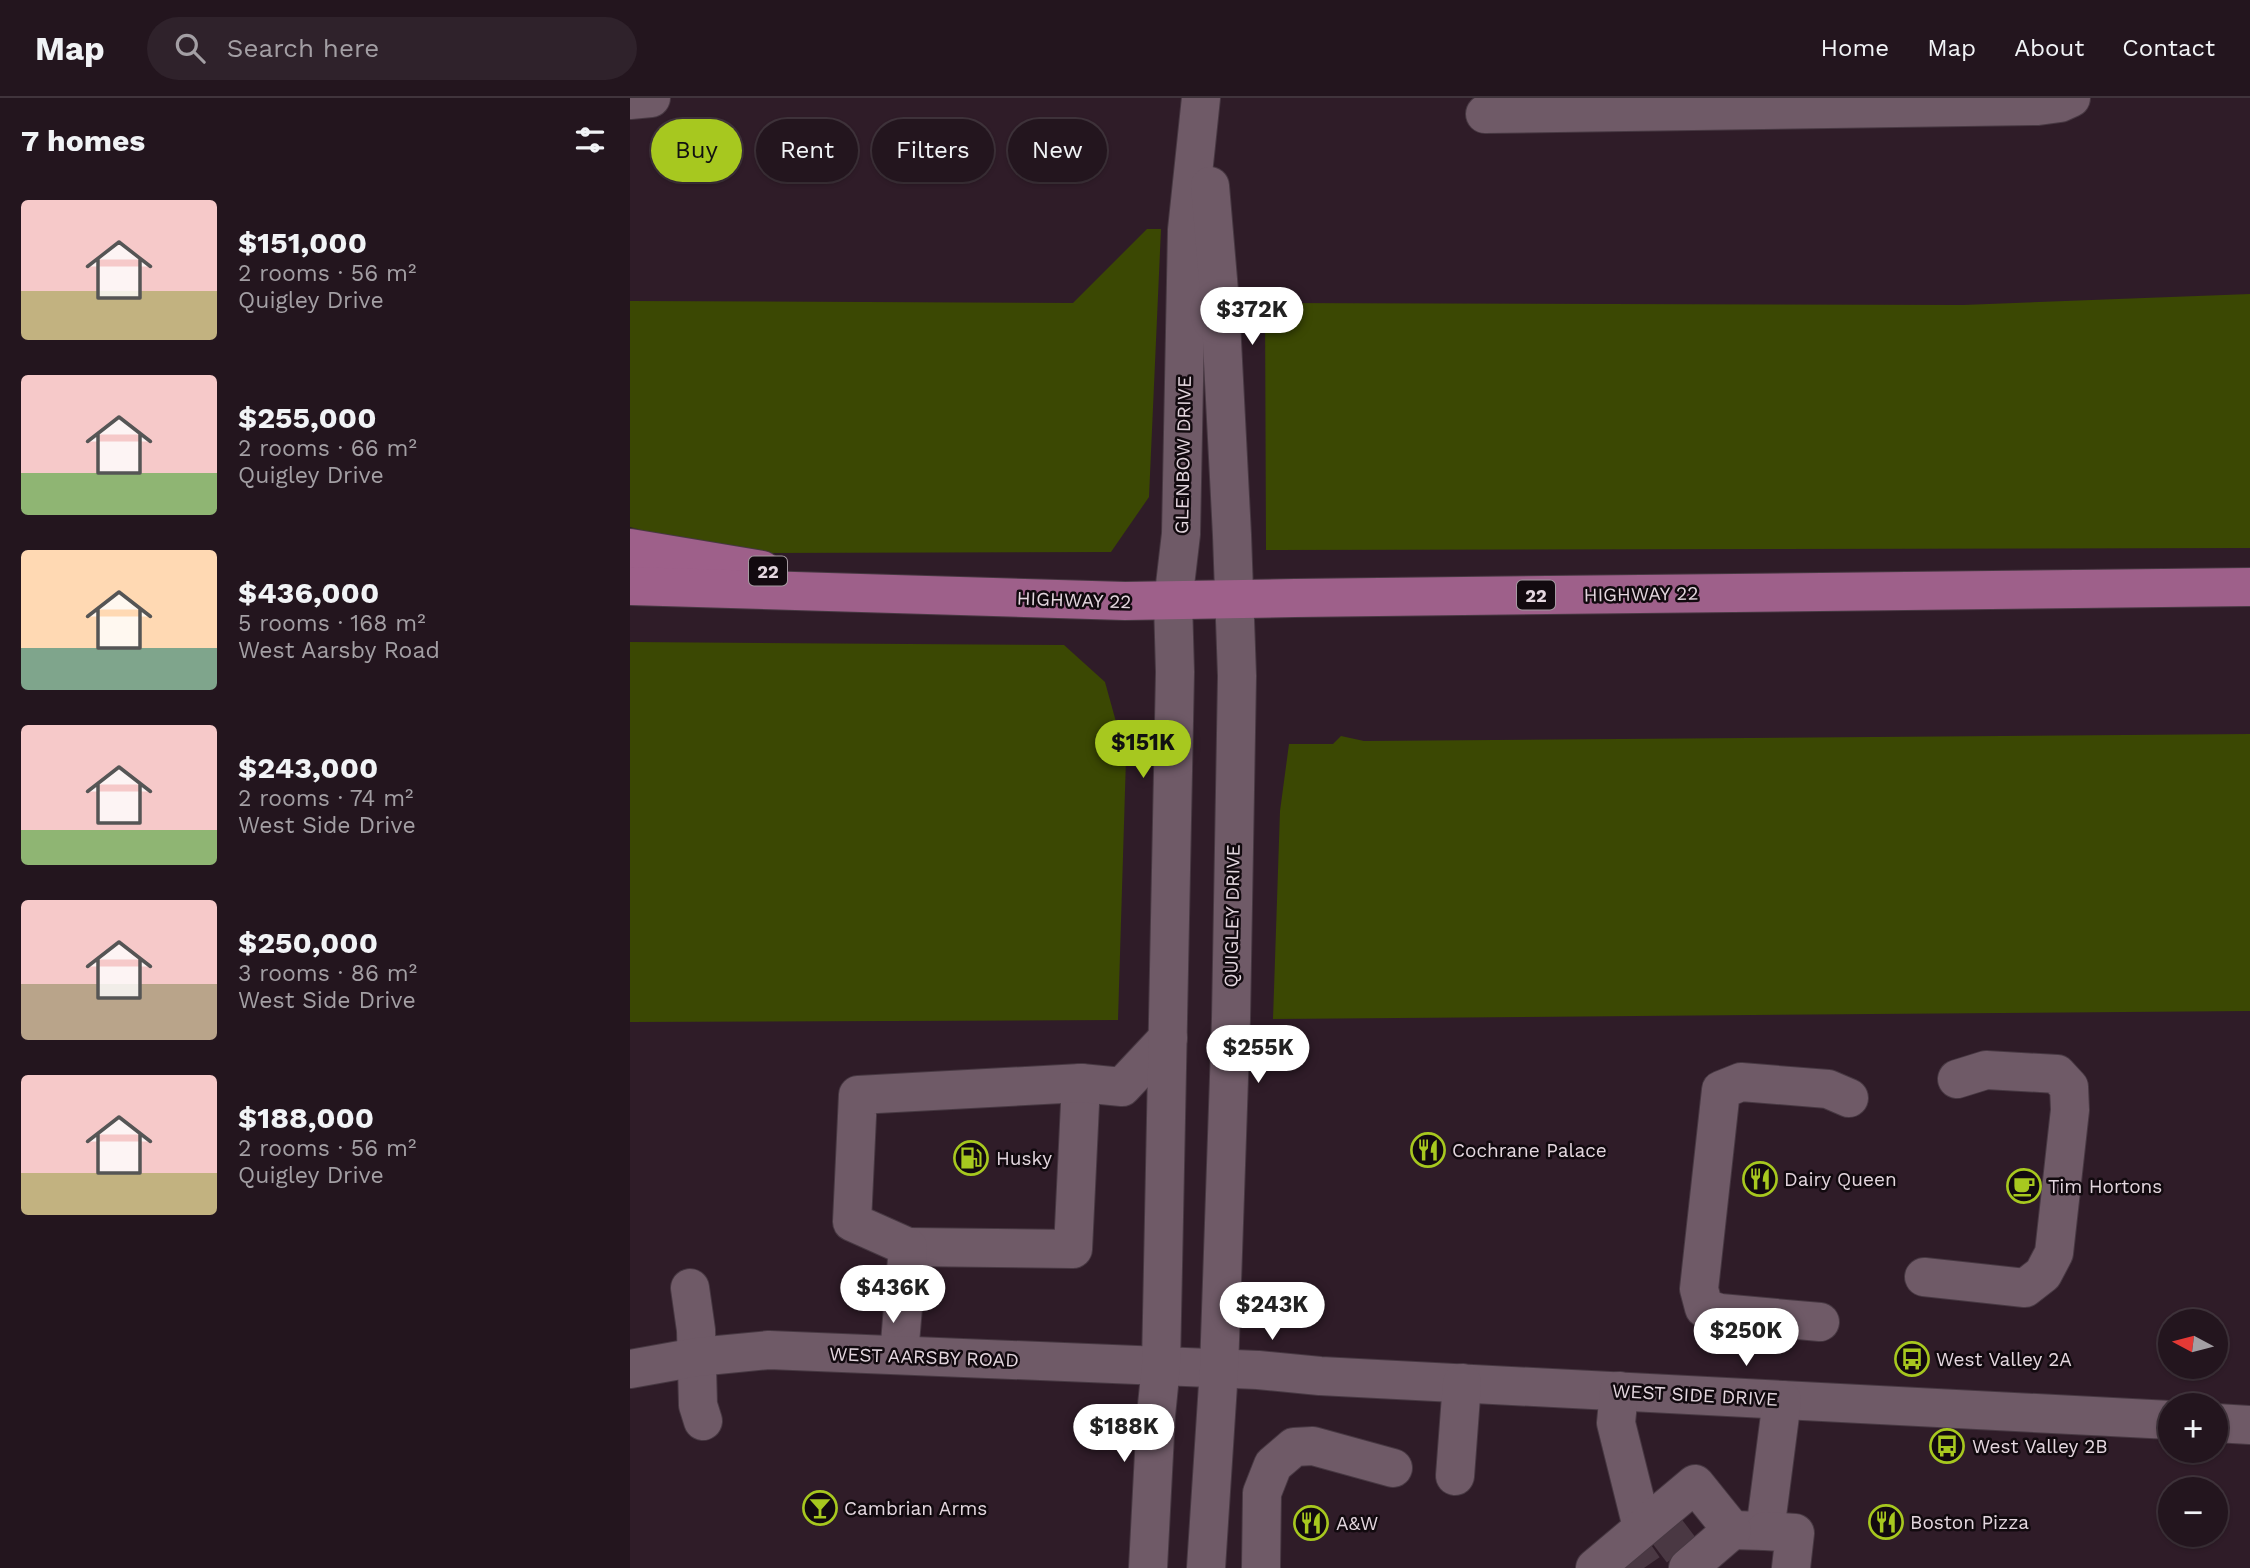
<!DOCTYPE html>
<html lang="en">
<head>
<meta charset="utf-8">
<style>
  :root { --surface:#23151e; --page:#2f222b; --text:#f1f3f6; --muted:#a39fa4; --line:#40343c; --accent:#a7c81f }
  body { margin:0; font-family:"Work Sans",sans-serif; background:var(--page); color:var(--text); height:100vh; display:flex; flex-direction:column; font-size:26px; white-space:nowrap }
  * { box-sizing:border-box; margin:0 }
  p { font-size:23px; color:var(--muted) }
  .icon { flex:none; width:38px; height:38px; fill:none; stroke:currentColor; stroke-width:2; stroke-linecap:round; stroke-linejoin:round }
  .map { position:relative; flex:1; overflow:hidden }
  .drawer { display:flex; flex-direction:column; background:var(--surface); width:630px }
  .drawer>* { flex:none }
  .guide { position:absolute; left:21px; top:21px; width:665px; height:63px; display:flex; gap:14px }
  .needle { width:46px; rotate:277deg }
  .buttons { position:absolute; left:1528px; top:1211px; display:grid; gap:14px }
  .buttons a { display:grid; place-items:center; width:70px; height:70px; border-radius:50%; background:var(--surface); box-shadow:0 2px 5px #0004,0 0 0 2px var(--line); font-size:35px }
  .price { position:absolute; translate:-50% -60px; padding:0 16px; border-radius:24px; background:#fff; color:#222; font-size:23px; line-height:46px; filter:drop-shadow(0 2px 4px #0008) }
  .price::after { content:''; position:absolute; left:50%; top:42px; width:21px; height:16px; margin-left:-10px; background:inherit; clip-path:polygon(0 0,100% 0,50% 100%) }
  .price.current { background:var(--accent); color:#111 }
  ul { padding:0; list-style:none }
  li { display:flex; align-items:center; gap:21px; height:175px; padding:0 21px }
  li span { display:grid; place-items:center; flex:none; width:196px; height:140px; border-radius:7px; color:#555 }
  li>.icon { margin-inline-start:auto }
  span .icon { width:84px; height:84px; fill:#fffc; stroke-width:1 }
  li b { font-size:30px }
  h2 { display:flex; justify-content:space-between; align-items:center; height:84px; padding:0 21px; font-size:30px }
  .pill { padding:0 24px; border-radius:32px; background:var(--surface); box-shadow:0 2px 5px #0004,0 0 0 2px var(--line); font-size:24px; line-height:63px }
  .pill.current { background:var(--accent); color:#111 }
  header { display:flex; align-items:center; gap:42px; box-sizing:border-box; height:98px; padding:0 35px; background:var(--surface); border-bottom:2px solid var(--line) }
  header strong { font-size:33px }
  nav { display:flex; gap:38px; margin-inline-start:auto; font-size:24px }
  .search { width:490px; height:63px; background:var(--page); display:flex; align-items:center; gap:18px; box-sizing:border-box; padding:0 24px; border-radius:38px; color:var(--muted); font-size:26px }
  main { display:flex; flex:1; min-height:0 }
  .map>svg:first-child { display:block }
</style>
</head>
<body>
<header>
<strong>Map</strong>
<div class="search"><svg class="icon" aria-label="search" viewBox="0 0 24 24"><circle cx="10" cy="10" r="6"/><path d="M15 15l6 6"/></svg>Search here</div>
<nav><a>Home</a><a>Map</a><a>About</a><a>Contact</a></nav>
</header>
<main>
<section class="drawer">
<h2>7 homes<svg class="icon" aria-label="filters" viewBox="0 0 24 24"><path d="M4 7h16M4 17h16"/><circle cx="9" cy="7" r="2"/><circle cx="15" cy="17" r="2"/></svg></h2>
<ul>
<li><span style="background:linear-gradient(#f6c9c9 65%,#c2b280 0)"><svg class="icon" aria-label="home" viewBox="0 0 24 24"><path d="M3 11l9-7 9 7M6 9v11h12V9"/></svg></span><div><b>$151,000</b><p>2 rooms · 56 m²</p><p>Quigley Drive</p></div></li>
<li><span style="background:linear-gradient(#f6c9c9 70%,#8fb573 0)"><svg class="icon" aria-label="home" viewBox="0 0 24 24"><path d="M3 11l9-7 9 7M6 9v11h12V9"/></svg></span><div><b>$255,000</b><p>2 rooms · 66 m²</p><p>Quigley Drive</p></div></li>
<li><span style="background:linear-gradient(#ffd9b3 70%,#7fa58c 0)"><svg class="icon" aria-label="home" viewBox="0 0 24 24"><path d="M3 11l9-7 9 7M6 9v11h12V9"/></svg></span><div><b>$436,000</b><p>5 rooms · 168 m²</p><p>West Aarsby Road</p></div></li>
<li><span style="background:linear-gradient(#f6c9c9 75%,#8fb573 0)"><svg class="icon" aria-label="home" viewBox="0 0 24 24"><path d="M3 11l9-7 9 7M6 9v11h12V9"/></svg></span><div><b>$243,000</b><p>2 rooms · 74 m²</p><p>West Side Drive</p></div></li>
<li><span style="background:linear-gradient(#f6c9c9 60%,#b9a48a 0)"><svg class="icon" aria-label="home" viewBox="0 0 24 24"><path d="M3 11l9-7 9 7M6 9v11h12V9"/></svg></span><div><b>$250,000</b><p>3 rooms · 86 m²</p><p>West Side Drive</p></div></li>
<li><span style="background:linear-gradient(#f6c9c9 70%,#c2b280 0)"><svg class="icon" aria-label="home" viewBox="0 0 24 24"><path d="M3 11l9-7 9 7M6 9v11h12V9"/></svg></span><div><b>$188,000</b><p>2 rooms · 56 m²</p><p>Quigley Drive</p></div></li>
</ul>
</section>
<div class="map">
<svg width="1620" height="1470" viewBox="0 0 1620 1470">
  <rect width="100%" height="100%" fill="#2f1c28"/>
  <!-- green -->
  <g fill="#3b4803">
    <polygon points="517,131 531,131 519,399 481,454 96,455 0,429 0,203 443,205"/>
    <polygon points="1620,196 1620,450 636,452 635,205 1333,207"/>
    <polygon points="0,544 434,547 475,584 496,660 488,922 0,924"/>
    <polygon points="1620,636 1620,913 643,921 650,713 659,646 703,646 711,638 734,643"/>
  </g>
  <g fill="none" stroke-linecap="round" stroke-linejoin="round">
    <!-- minor-tunnel -->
    <g stroke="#4a3843" stroke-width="38" stroke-dasharray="38 19" stroke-linecap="butt">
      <polyline points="1036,1432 1052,1453"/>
      <polyline points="1005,1457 1014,1470"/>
    </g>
    <!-- minor casing -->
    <g stroke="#473842" stroke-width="40">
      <g id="minor">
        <polyline points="0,2 21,0"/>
        <polyline points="855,16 1408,8 1430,5 1441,0"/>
        <polyline points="278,1149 443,1151 451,985"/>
        <polyline points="1294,1179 1395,1190 1413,1176 1424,1155 1440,1012 1439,989 1427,976 1356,972 1327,981"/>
        <polyline points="60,1190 66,1232 68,1307 73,1323"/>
        <polyline points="1190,1224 1090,1215 1074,1210 1069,1191 1091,992 1111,984 1198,991 1219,1000"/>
        <polyline points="269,1257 278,1149 222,1124 228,997 451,985 492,989 538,940"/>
        <polyline points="0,1271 67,1259 139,1252 628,1272 690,1278 1540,1322"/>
        <polyline points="989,1293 986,1325 1012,1429"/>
        <polyline points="1586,1325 1620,1327"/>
        <polyline points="825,1378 832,1285"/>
        <polyline points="1102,1432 1135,1433 1152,1302"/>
        <polyline points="1135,1433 1165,1435 1161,1470"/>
        <polyline points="518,1470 526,1317 531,1268 545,574 543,504 551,436 557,132 571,0"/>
        <polyline points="576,1470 589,1271 601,921 607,578 602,437 590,205 580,88"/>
        <polyline points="631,1470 632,1395 643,1367 664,1349 683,1348 763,1370"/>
        <polyline points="965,1470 1065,1386 1102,1432 1058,1470"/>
      </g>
    </g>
    <!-- major casing -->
    <g stroke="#473842" stroke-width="40">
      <g id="major">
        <polyline points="0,450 132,472"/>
        <polyline points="0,488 495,503 665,500 1620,489"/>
      </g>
    </g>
    <!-- minor -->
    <use href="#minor" stroke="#6f5a67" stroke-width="38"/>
    <!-- major -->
    <use href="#major" stroke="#9e608a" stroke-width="38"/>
  </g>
  <!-- icons -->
  <defs>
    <g id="restaurant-ring" transform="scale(1.75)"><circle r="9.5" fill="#120a0f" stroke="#a7c81f" stroke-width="1.5"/><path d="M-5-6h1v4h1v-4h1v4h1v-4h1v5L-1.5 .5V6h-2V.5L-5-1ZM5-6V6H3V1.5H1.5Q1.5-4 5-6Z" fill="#a7c81f"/></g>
    <g id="fuel-ring" transform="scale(1.75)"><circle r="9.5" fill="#120a0f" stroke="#a7c81f" stroke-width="1.5"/><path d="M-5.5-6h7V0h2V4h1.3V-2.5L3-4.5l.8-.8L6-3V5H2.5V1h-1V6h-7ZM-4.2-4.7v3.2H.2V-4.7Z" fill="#a7c81f"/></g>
    <g id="cafe-ring" transform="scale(1.75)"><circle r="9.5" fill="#120a0f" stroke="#a7c81f" stroke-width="1.5"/><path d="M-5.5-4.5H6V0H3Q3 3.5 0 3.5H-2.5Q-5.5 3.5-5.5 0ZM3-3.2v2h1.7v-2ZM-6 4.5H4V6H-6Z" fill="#a7c81f"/></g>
    <g id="bus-ring" transform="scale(1.75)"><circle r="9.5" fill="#120a0f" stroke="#a7c81f" stroke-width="1.5"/><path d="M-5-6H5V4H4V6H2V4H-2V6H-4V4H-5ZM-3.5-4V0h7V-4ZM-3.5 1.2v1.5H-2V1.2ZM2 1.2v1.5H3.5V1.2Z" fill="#a7c81f"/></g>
    <g id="bar-ring" transform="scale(1.75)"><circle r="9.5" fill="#120a0f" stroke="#a7c81f" stroke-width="1.5"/><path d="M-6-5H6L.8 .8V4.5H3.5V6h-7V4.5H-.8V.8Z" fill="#a7c81f"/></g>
  </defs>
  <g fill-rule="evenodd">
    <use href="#restaurant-ring" x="798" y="1052"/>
    <use href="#fuel-ring" x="341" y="1060"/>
    <use href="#restaurant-ring" x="1130" y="1081"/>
    <use href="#cafe-ring" x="1394" y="1088"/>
    <use href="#bus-ring" x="1282" y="1261"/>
    <use href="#bus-ring" x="1317" y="1348"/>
    <use href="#bar-ring" x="190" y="1410"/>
    <use href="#restaurant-ring" x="1256" y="1424"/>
    <use href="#restaurant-ring" x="681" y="1425"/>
  </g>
  <g text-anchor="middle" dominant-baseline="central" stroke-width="5" stroke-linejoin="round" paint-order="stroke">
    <!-- shield labels -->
    <g fill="#120a0f" stroke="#a59aa1" stroke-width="2">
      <rect x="119" y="458.5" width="38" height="29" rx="5"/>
      <rect x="887" y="482.5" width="38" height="29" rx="5"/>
    </g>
    <g font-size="18" font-weight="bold" fill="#e4d7df">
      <text x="138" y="473">22</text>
      <text x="906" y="497">22</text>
    </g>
    <!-- street labels -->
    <g font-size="19" fill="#e4d7df" stroke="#120a0f">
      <text transform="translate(553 357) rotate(-89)">GLENBOW DRIVE</text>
      <text transform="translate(1011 496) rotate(-1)">HIGHWAY 22</text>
      <text transform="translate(444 502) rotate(2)">HIGHWAY 22</text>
      <text transform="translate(602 818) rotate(-89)">QUIGLEY DRIVE</text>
      <text transform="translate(294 1259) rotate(2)">WEST AARSBY ROAD</text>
      <text transform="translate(1065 1297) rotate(3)">WEST SIDE DRIVE</text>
    </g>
    <!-- poi labels -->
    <g font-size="19" fill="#e4d7df" stroke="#120a0f" text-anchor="start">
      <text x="822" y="1052">Cochrane Palace</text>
      <text x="366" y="1060">Husky</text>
      <text x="1154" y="1081">Dairy Queen</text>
      <text x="1418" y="1088">Tim Hortons</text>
      <text x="1306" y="1261">West Valley 2A</text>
      <text x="1342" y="1348">West Valley 2B</text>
      <text x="214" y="1410">Cambrian Arms</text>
      <text x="1280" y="1424">Boston Pizza</text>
      <text x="706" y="1425">A&amp;W</text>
    </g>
  </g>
</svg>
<div class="buttons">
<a><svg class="needle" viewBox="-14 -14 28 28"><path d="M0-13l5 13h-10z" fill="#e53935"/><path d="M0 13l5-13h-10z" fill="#a39fa4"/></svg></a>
<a>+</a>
<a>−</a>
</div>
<b class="price" style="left:622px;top:249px">$372K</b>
<b class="price current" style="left:513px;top:682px">$151K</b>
<b class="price" style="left:628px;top:987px">$255K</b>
<b class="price" style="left:263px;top:1227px">$436K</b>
<b class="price" style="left:642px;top:1244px">$243K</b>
<b class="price" style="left:1116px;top:1270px">$250K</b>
<b class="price" style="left:494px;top:1366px">$188K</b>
<div class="guide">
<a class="pill current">Buy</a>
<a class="pill">Rent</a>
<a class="pill">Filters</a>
<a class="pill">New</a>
</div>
</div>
</main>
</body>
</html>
